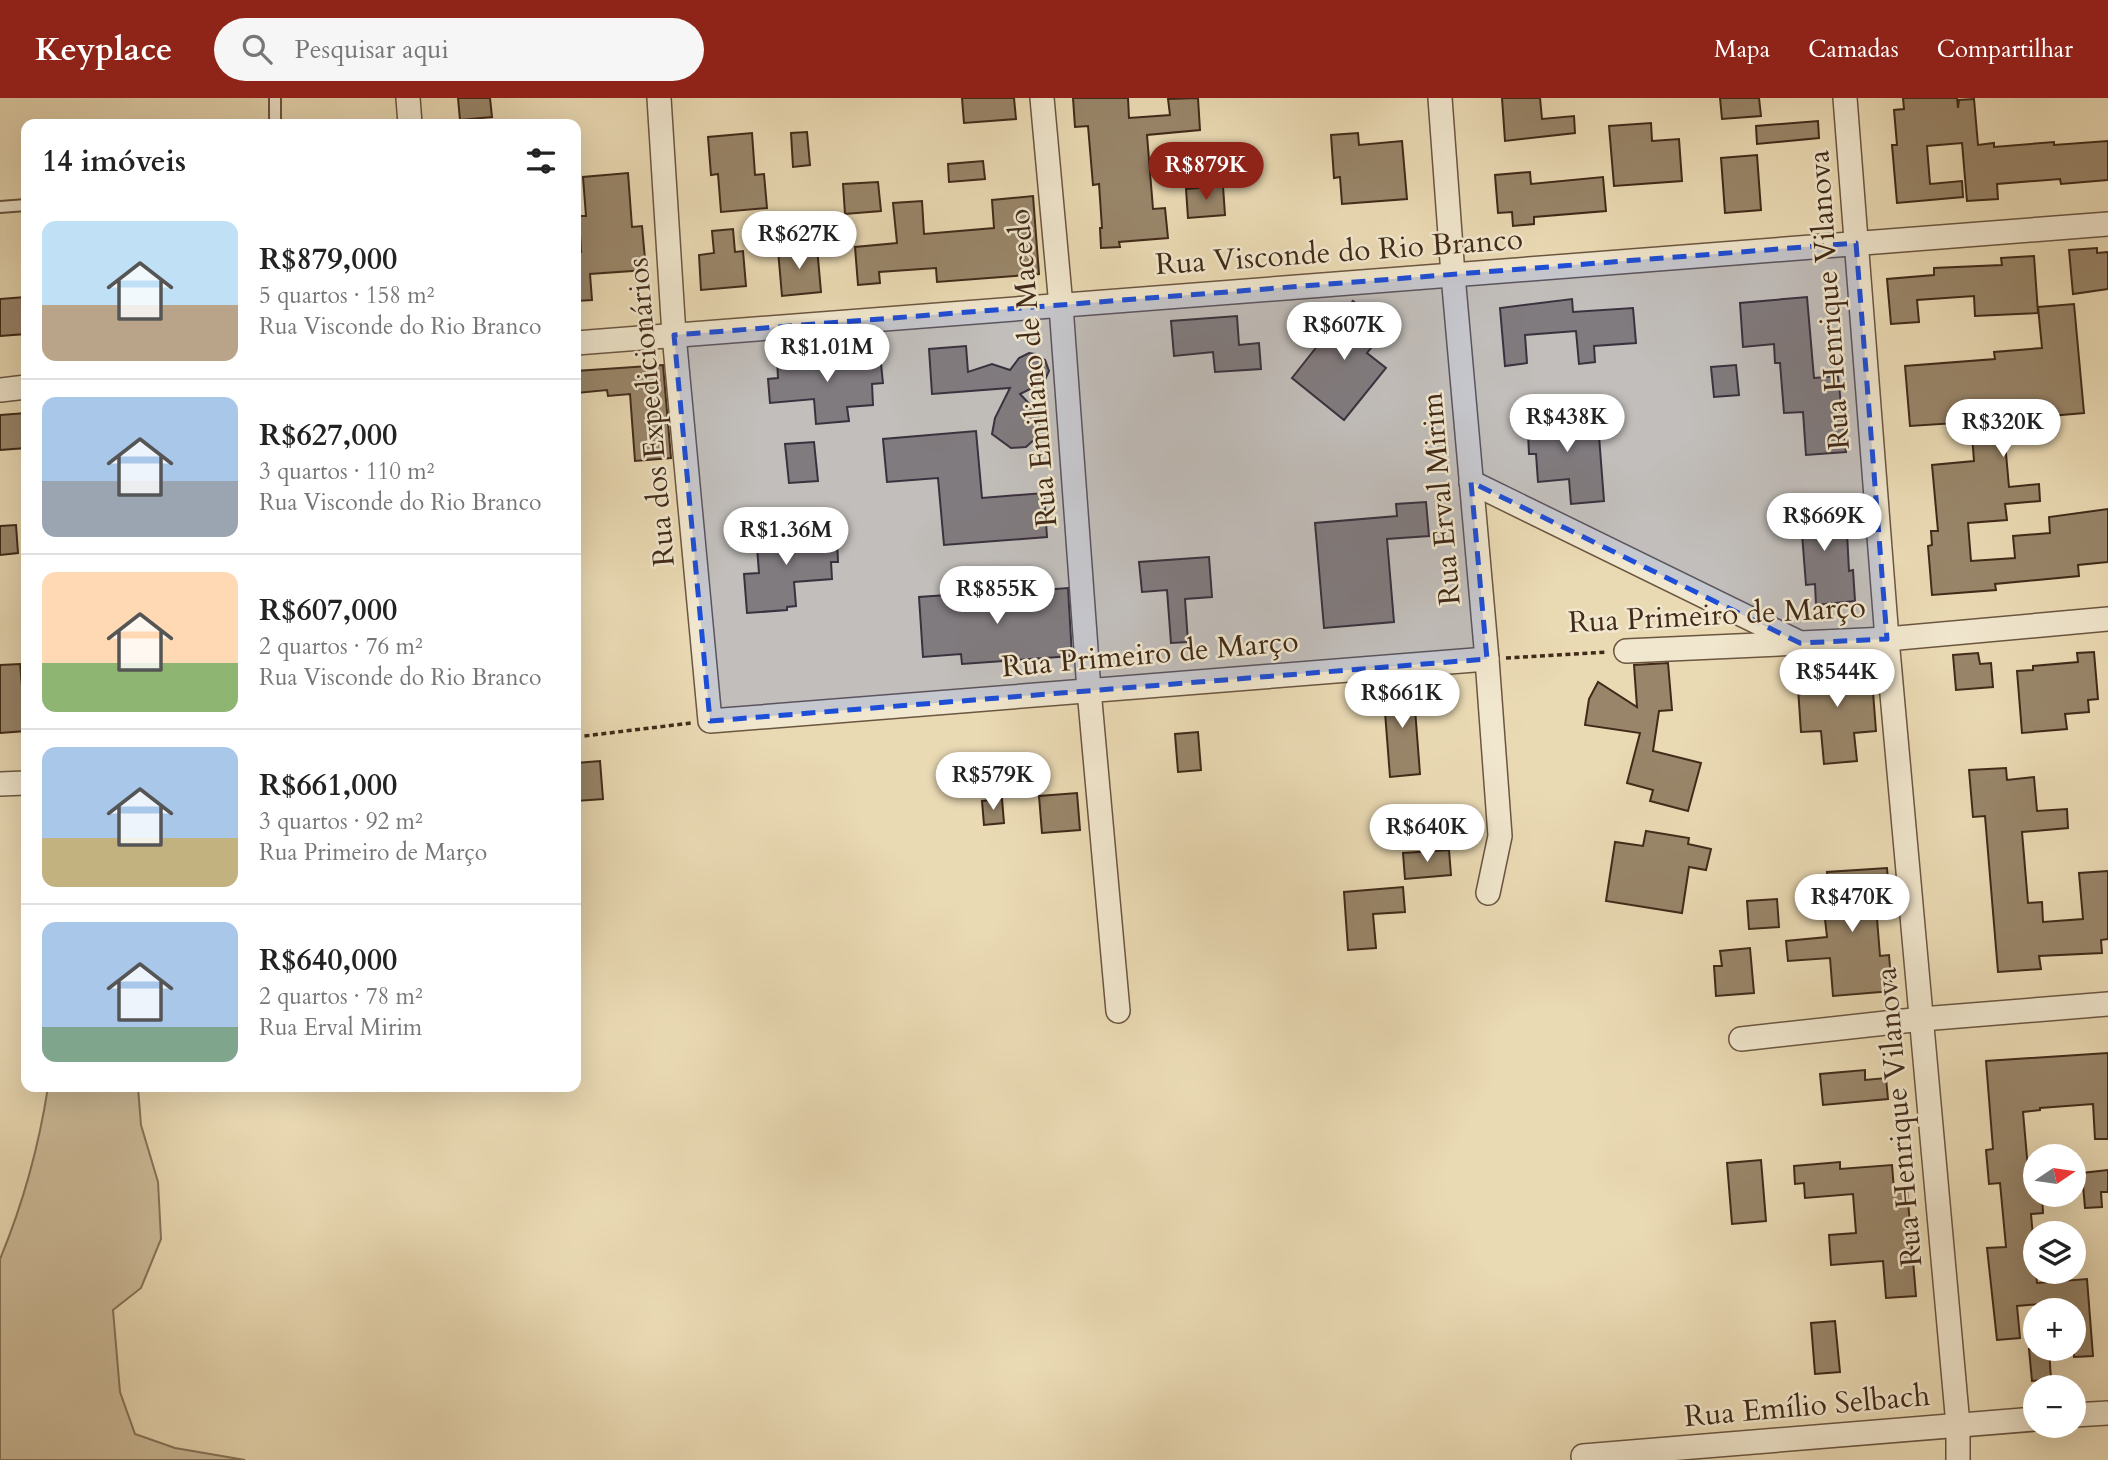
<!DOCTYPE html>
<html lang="pt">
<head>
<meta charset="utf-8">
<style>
  :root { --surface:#fff; --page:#f6f6f6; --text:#222; --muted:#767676; --line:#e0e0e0; --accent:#8f2418 }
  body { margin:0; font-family:Cardo,serif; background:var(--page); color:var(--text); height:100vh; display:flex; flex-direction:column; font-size:26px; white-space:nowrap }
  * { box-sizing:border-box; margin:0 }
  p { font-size:23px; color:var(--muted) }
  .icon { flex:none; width:38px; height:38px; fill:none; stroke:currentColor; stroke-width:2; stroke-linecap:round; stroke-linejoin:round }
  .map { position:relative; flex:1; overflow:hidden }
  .sheet { position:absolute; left:21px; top:21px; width:560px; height:973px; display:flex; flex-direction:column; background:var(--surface); border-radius:14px; box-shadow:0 7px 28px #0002 }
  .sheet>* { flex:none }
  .needle { width:46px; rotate:77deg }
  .buttons { position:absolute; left:2023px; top:1046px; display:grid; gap:14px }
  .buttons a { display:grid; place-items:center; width:63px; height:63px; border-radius:50%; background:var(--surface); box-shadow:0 7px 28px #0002; font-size:35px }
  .price { position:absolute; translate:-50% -60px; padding:0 16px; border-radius:24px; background:#fff; color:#222; font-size:23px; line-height:46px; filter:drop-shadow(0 2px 4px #0008) }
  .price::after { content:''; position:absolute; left:50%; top:42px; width:21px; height:16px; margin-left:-10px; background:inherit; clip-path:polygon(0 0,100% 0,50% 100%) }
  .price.selected { background:var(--accent); color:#fff }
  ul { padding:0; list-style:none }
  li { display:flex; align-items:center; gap:21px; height:175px; padding:0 21px }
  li+li { border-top:2px solid var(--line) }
  li span { display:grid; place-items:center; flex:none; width:196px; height:140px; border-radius:14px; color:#555 }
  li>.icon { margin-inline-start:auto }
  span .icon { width:84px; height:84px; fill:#fffc; stroke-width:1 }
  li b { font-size:30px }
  h2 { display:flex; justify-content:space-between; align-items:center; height:84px; padding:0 21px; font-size:30px }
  header { display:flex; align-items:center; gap:42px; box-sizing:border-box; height:98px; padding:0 35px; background:var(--accent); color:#fff }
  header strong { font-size:33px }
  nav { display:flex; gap:38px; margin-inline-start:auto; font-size:24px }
  .search { width:490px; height:63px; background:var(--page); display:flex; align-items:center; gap:18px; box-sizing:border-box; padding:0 24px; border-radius:38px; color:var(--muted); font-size:26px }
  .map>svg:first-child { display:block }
</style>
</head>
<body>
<header>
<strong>Keyplace</strong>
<div class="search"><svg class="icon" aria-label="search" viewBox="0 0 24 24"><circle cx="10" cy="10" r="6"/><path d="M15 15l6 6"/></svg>Pesquisar aqui</div>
<nav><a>Mapa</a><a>Camadas</a><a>Compartilhar</a></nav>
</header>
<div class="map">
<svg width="2108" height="1362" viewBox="0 0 2108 1362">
  <rect width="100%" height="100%" fill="#eadab4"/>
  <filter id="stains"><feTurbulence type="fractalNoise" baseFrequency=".00286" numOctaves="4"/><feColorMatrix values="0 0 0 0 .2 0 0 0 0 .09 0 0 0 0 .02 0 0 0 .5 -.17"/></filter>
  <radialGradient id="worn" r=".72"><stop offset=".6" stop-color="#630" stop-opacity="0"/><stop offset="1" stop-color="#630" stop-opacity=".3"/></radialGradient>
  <!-- green -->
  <path fill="#cdbc9a" stroke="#87735a" stroke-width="2" d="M48,989h90l3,38 17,57 3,57 -20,49 -28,22 7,82 15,42 40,14 70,12h-245v-201c23,-55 39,-114 48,-172z"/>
  <!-- building -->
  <g fill="#99866a" stroke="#412a19" stroke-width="2">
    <polygon points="458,0 490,0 492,19 460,22"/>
    <polygon points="962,0 1014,0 1016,21 964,25"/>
    <polygon points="1073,0 1128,0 1129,20 1170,17 1168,1 1198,0 1200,32 1147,37 1153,111 1165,110 1168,140 1119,144 1120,149 1101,150 1100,130 1102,130 1099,86 1093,87 1088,28 1075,29"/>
    <polygon points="1502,0 1540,0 1542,21 1574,18 1575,35 1505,43"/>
    <polygon points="1720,0 1759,0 1761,18 1722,21"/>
    <polygon points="1903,0 1957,0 1958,10 1959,2 1974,1 1978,47 1994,45 1994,49 2054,44 2054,47 2108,43 2108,82 2061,86 2060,81 1997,86 1998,101 1967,103 1962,45 1927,48 1930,86 1962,83 1963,99 1897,105 1892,47 1897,47 1894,12 1904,11"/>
    <polygon points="1818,23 1819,40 1757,46 1756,28"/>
    <polygon points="1651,25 1652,43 1679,41 1682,83 1614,88 1609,28"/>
    <polygon points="807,34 810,67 793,69 791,35"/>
    <polygon points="752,35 755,77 764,76 767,110 721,114 718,76 711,77 708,39"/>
    <polygon points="1358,35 1359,47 1402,43 1407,101 1342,106 1340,79 1334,80 1331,37"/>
    <polygon points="1757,57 1761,112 1725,115 1721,60"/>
    <polygon points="983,63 985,81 949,84 948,66"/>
    <polygon points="1530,74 1531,86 1603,79 1606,113 1534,119 1534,126 1513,128 1512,114 1498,115 1495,77"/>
    <polygon points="628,75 632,129 642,128 646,172 590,176 592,202 576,203 576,155 581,154 579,118 586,118 583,79"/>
    <polygon points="878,84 881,113 845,116 843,86"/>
    <polygon points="1223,88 1225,117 1188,120 1186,91"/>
    <polygon points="1033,98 1039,176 937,184 936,170 879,174 880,185 858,187 855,149 897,145 893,105 922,103 924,136 994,130 992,102"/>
    <polygon points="733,131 735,154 743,153 746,188 701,192 699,157 714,155 712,133"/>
    <polygon points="817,149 821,194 782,198 778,152"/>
    <polygon points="2097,150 2097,155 2108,154 2108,191 2073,196 2069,152"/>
    <polygon points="2034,158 2038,215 1975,218 1974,198 1917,202 1919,224 1891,226 1887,181 1934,177 1934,170 2002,167 2001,160"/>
    <polygon points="25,199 26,236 0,238 0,201"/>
    <polygon points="1807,199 1814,280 1838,278 1846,354 1806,357 1803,314 1784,315 1780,265 1775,265 1774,246 1743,249 1740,205"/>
    <polygon points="1572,201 1573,214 1633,210 1636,245 1594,248 1595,264 1579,266 1576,233 1525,237 1527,265 1505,268 1500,210"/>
    <polygon points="1353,203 1387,230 1367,255 1386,270 1344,322 1292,280"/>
    <polygon points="2074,206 2084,315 2003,322 2009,389 2039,386 2040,403 2005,406 2007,422 1968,425 1971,463 2015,460 2013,438 2050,435 2049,419 2108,411 2108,464 2078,467 2079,478 1995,486 1996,492 1932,497 1928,448 1932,447 1931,433 1938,433 1932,367 1974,363 1971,324 1910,328 1905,268 1995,261 1994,254 2042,250 2038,209"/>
    <polygon points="1237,218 1239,247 1259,245 1261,271 1215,274 1213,254 1174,258 1171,223"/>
    <polygon points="966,248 968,274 992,266 1010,272 1019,260 1029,255 1035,256 1045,262 1049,273 1044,284 1020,296 1038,315 1040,323 1038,338 1026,349 1011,350 992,336 995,320 1010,290 932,296 929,251"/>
    <polygon points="880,256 883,285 872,286 873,307 847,309 849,323 816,326 814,301 770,305 768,281 778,280 777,260 805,258 806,263"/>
    <polygon points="663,267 671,360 635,363 630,296 608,298 607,292 577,295 576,273"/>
    <polygon points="1736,267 1739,297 1714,299 1711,269"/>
    <polygon points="1574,306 1577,340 1599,338 1604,403 1571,406 1569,381 1538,384 1536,356 1529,356 1528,335 1536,334 1534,310"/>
    <polygon points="26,315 26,350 0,352 0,317"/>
    <polygon points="976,333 982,400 1044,395 1047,439 944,447 938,380 887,384 883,341"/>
    <polygon points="814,344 818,383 789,385 785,346"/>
    <polygon points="1827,401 1830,436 1847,435 1849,473 1853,472 1855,503 1816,507 1815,486 1806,487 1802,436 1794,436 1792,404"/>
    <polygon points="1426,404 1429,438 1387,441 1394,524 1324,530 1315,425 1397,418 1396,406"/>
    <polygon points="799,423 801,445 837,442 838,464 831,464 832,481 794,484 796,508 787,509 787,512 747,515 744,476 759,475 756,436 767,435 766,425"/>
    <polygon points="16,427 18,455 0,457 0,428"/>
    <polygon points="1209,459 1212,499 1185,501 1188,544 1171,545 1167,492 1142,494 1139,464"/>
    <polygon points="1068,490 1072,558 962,566 961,556 923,559 919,499 947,497 948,499"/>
    <polygon points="2094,554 2098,601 2088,602 2089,614 2065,616 2067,631 2022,635 2017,573 2033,572 2033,568 2078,564 2077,555"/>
    <polygon points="1978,555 1980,566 1991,565 1993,589 1956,592 1953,557"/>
    <polygon points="1668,565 1672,612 1659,613 1653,653 1701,665 1688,713 1650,703 1653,692 1627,685 1640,635 1585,627 1589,601 1598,584 1637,609 1634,567"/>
    <polygon points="20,566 26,633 0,635 0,567"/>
    <polygon points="1871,568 1876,633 1854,635 1857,663 1824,666 1821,633 1801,634 1797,575"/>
    <polygon points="1413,585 1420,676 1390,679 1383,588"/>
    <polygon points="1198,634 1201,672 1178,674 1175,636"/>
    <polygon points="600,663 603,701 576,703 576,665"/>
    <polygon points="2006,670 2007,682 2034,679 2037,713 2067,711 2068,730 2022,734 2028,805 2042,804 2043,824 2083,821 2079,775 2108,773 2108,841 2101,842 2102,855 2039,858 2041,871 1998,874 1985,718 1973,719 1969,672"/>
    <polygon points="1077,695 1080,732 1042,735 1039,698"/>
    <polygon points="1002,701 1004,725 984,727 982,703"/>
    <polygon points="1646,733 1689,740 1688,746 1711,751 1706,772 1689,769 1682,815 1606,803 1615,744 1643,748"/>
    <polygon points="1449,752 1451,777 1405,781 1403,755"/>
    <polygon points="1887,770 1890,807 1876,808 1880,858 1889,857 1892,893 1833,898 1830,860 1788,863 1786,843 1827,839 1825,821 1831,821 1827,774"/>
    <polygon points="1403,789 1405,814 1373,816 1376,850 1348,852 1344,794"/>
    <polygon points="1777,801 1779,829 1749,831 1747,803"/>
    <polygon points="1750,850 1754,895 1716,898 1714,868 1722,868 1720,853"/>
    <polygon points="2108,955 2108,1041 2095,1041 2093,1006 2040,1010 2040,1012 2023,1014 2029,1082 2035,1081 2035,1097 2042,1097 2043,1115 2031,1116 2037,1185 2087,1181 2093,1258 2074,1259 2074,1213 2053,1213 2053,1205 2017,1208 2020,1240 1997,1242 1987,1150 2006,1149 2000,1085 1989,1086 1986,1052 1993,1051 1986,963"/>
    <polygon points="1865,972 1865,982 1886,980 1888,1001 1823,1007 1820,976"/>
    <polygon points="1761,1062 1766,1123 1732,1126 1727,1065"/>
    <polygon points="1840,1064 1840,1071 1892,1067 1894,1092 1907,1091 1916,1198 1886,1200 1883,1163 1831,1167 1829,1137 1856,1135 1853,1096 1805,1100 1804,1085 1795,1086 1794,1068"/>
    <polygon points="2108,1072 2108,1094 2101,1094 2102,1109 2085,1110 2082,1075"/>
    <polygon points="1835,1223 1840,1274 1815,1276 1811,1225"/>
    <polygon points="2029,1251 2049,1251 2051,1281 2032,1283"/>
  </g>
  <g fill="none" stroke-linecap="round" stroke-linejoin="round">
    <!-- service casing -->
    <g stroke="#6b5640" stroke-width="14">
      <g id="service">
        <polyline points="275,26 275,0"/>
        <polyline points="0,109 26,107"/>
      </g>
    </g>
    <!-- minor casing -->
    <g stroke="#6b5640" stroke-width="26">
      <g id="minor">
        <polyline points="408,0 410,26"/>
        <polyline points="659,0 674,237 710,623 1487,561"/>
        <polyline points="1042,0 1061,208 1089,592 1118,913"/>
        <polyline points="1440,0 1453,177 1487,561 1500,738 1488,795"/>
        <polyline points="1845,0 1887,541 1958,1327 1958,1362"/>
        <polyline points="576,245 2108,126"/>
        <polyline points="0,292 26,289"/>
        <polyline points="1471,384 1798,544"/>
        <polyline points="1626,553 1887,541 2108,521"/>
        <polyline points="0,686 26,685"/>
        <polyline points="1741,941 1922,921 2108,906"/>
        <polyline points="2074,1317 2108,1315"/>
        <polyline points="1583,1358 2035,1321"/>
      </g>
    </g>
    <!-- path -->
    <g stroke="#412a19" stroke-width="3.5" stroke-dasharray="5 3.5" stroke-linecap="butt">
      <polyline points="1506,560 1607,554"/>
      <polyline points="576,639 691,625"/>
    </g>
    <!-- service -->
    <use href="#service" stroke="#f1e7ce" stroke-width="10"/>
    <!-- minor -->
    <use href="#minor" stroke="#f1e7ce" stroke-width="23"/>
  </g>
  <!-- marked area -->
  <path fill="#1d4ed8" fill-opacity="0.2" stroke="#1d4ed8" stroke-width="5" stroke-dasharray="14 9" stroke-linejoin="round" d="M1856,145l31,396 -87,4 -329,-161 16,177 -777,62 -36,-386z"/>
  <g text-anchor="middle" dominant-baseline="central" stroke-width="5" stroke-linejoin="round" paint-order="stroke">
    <!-- street labels -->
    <g font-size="30" fill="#412a19" stroke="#f1e7ce">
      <text transform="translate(1339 154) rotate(-4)">Rua Visconde do Rio Branco</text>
      <text transform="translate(1829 202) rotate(-94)">Rua Henrique Vilanova</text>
      <text transform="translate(1033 270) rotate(-95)">Rua Emiliano de Macedo</text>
      <text transform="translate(651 314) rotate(-95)">Rua dos Expedicionários</text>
      <text transform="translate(1441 401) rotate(-95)">Rua Erval Mirim</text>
      <text transform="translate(1717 517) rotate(-3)">Rua Primeiro de Março</text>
      <text transform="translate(1150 556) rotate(-5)">Rua Primeiro de Março</text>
      <text transform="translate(1899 1019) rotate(-95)">Rua Henrique Vilanova</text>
      <text transform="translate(1807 1308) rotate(-5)">Rua Emílio Selbach</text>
    </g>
  </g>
  <rect width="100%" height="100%" filter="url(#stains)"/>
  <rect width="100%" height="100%" fill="url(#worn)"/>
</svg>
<div class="buttons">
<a><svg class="needle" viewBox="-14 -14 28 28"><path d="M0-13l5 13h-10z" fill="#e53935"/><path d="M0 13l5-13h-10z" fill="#767676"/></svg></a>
<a><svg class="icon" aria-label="layers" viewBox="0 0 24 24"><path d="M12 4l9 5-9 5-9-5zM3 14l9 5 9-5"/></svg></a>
<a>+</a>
<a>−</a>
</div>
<b class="price selected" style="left:1206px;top:104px">R$879K</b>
<b class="price" style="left:799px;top:173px">R$627K</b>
<b class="price" style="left:1344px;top:264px">R$607K</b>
<b class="price" style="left:827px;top:286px">R$1.01M</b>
<b class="price" style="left:1567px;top:356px">R$438K</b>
<b class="price" style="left:2003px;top:361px">R$320K</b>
<b class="price" style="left:1824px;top:455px">R$669K</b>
<b class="price" style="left:786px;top:469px">R$1.36M</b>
<b class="price" style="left:997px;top:528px">R$855K</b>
<b class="price" style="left:1837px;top:611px">R$544K</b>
<b class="price" style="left:1402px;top:632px">R$661K</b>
<b class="price" style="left:993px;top:714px">R$579K</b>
<b class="price" style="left:1427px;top:766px">R$640K</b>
<b class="price" style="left:1852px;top:836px">R$470K</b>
<section class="sheet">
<h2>14 imóveis<svg class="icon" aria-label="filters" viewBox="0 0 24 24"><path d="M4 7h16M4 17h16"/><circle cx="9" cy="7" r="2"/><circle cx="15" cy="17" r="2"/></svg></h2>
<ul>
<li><span style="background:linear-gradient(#bfe0f5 60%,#b9a48a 0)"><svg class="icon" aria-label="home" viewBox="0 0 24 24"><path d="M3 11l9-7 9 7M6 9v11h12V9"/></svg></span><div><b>R$879,000</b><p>5 quartos · 158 m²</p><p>Rua Visconde do Rio Branco</p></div></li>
<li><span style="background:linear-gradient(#a9c7e8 60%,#9aa5b1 0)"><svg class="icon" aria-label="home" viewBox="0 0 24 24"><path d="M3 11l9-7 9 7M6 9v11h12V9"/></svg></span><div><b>R$627,000</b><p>3 quartos · 110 m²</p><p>Rua Visconde do Rio Branco</p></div></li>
<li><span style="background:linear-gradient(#ffd9b3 65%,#8fb573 0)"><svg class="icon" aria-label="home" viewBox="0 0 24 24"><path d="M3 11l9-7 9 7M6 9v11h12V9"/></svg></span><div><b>R$607,000</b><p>2 quartos · 76 m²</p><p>Rua Visconde do Rio Branco</p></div></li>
<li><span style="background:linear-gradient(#a9c7e8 65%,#c2b280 0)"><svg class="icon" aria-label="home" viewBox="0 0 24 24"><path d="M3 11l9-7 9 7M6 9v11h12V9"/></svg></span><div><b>R$661,000</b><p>3 quartos · 92 m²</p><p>Rua Primeiro de Março</p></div></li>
<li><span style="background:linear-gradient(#a9c7e8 75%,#7fa58c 0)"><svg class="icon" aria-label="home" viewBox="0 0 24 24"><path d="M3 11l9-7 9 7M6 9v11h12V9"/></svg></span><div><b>R$640,000</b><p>2 quartos · 78 m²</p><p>Rua Erval Mirim</p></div></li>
</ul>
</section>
</div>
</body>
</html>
